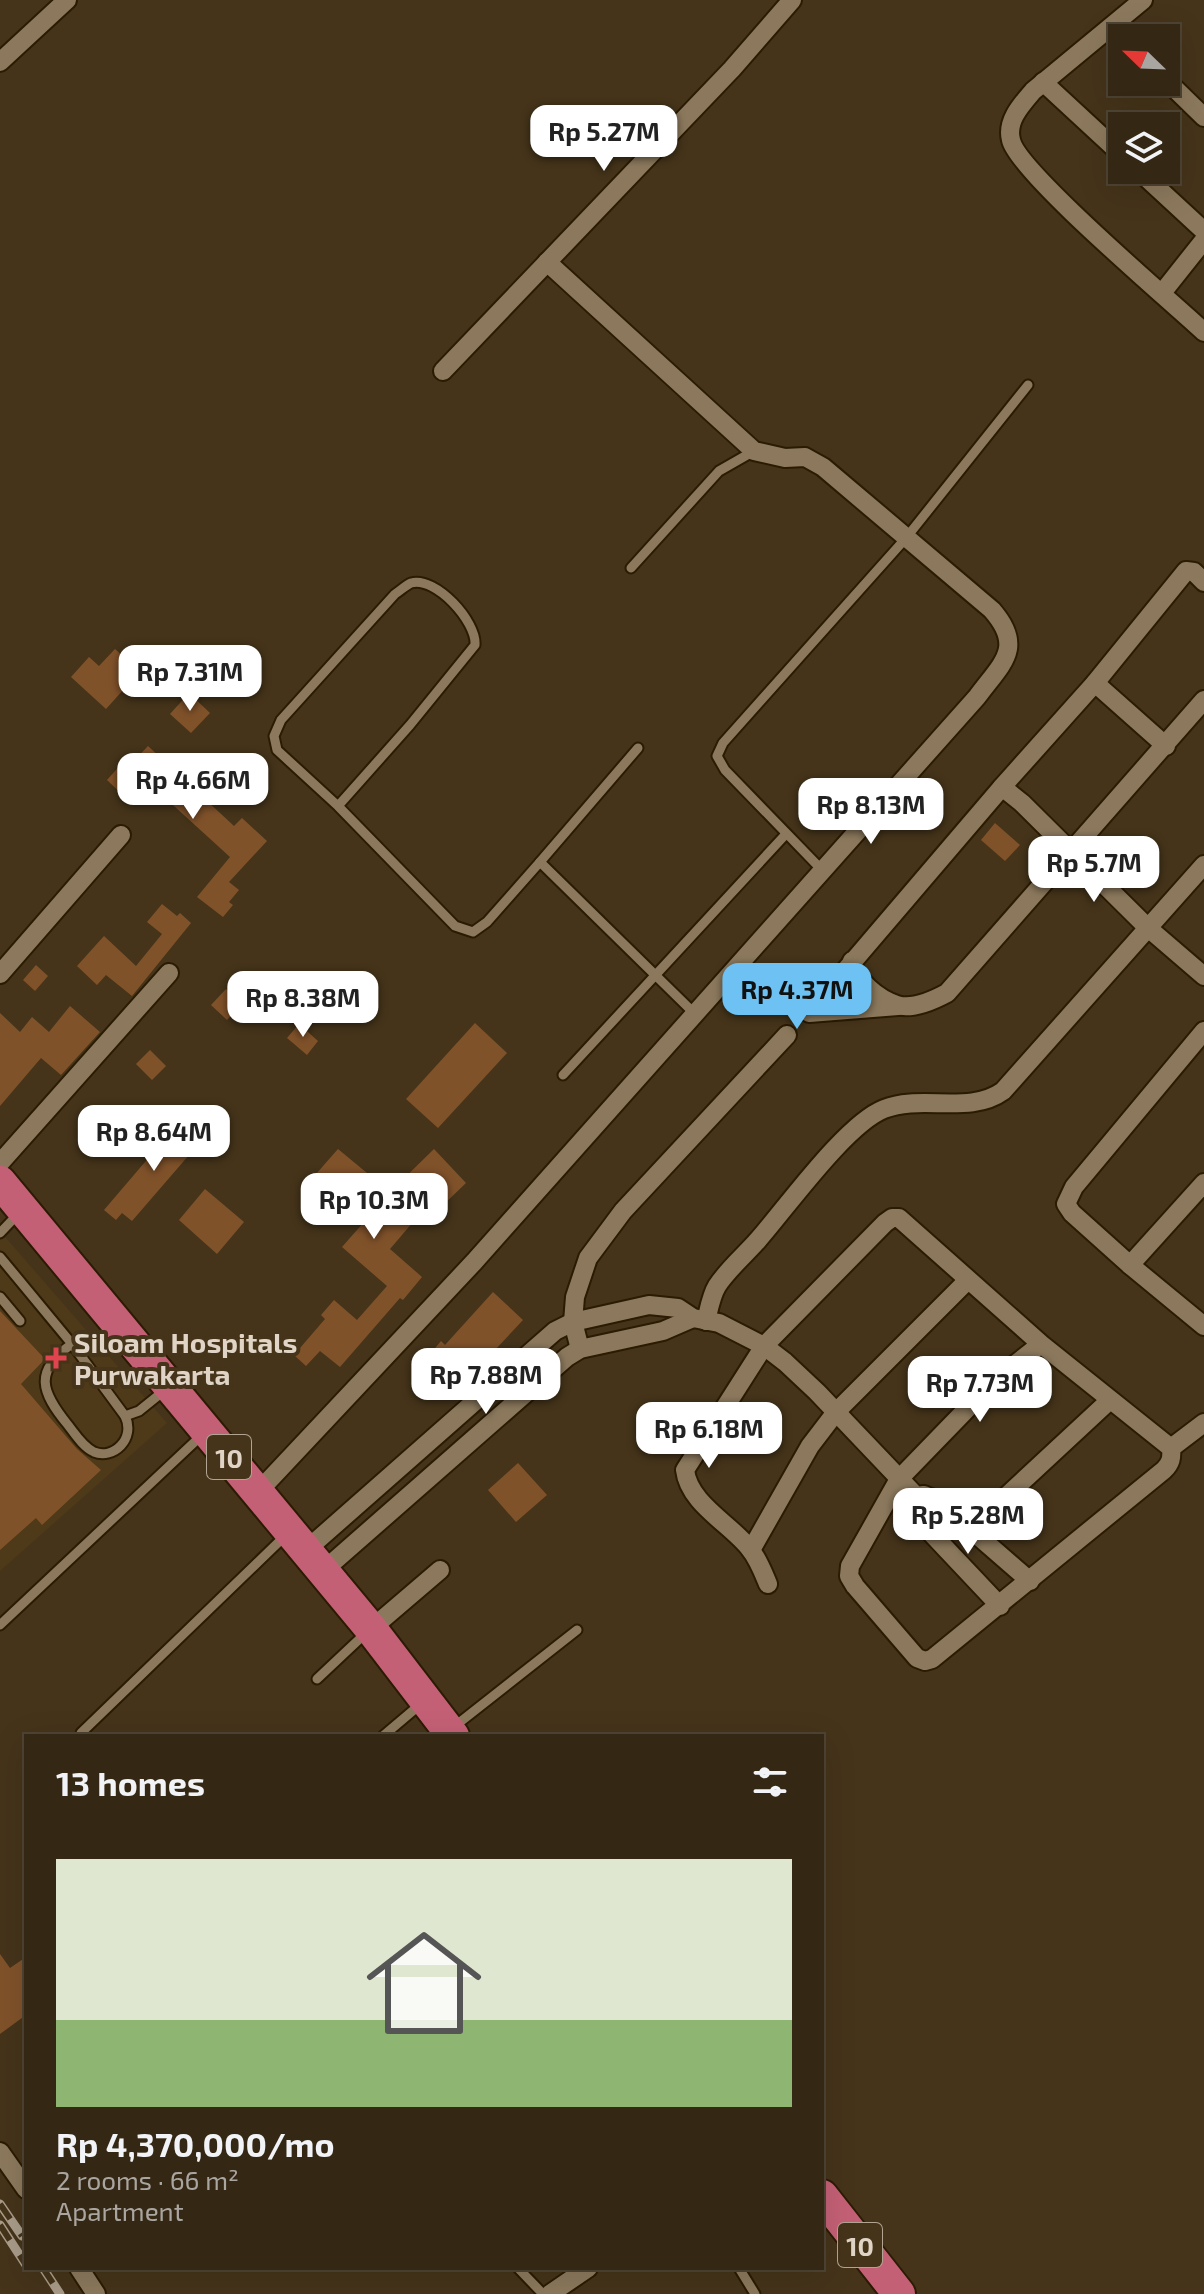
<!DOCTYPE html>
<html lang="en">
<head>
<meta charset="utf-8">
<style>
  :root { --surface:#342714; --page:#3f3322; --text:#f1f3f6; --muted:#a9a5a0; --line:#4e4434; --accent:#6dc2f3 }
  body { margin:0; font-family:"Exo 2",sans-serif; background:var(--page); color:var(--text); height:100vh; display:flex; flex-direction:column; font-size:30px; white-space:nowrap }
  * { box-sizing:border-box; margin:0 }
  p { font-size:26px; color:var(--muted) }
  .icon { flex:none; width:44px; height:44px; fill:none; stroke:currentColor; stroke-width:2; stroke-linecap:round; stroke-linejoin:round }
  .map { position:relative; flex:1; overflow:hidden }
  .sheet { position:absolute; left:24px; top:1734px; width:800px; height:536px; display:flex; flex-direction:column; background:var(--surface); border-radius:0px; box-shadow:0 8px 32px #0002,0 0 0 2px var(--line) }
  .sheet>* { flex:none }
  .needle { width:52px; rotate:293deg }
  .controls { position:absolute; left:1108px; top:24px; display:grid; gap:16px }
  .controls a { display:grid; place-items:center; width:72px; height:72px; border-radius:0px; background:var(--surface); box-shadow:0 8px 32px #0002,0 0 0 2px var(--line); font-size:40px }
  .price { position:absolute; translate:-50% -68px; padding:0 18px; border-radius:16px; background:#fff; color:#222; font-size:26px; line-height:52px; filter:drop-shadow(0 2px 4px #0008) }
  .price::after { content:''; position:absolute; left:50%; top:48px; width:24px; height:18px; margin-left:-12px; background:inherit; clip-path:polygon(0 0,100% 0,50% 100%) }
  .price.on { background:var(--accent); color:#111 }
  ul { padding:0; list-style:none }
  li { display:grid; align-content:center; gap:16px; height:424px; padding:0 32px }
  li span { display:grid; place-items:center; height:248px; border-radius:0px; color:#555 }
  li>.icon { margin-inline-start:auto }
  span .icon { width:144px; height:144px; fill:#fffc; stroke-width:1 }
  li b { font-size:34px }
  h2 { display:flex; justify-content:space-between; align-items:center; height:96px; padding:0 32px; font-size:34px }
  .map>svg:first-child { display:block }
</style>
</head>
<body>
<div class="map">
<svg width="1204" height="2294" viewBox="0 0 1204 2294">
  <rect width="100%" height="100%" fill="#45341a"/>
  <!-- built -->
  <polygon fill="#4e3918" points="0,1231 167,1423 0,1571"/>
  <!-- building -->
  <g fill="#80522a">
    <polygon points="115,649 146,677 129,694 124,689 106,709 71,677 89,657 99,666"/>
    <polygon points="189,693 210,713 191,733 170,714"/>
    <polygon points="148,746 234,826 242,818 267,841 229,882 239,890 229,902 233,905 223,917 197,897 230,857 151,785 133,805 107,780 124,761 129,766"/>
    <polygon points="995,823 1020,845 1005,861 981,840"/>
    <polygon points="162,904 177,916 180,913 191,923 132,996 106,975 97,985 77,966 104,936 136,966 162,934 147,922"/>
    <polygon points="36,965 48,976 35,991 23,980"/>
    <polygon points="226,989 242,1004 227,1020 211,1005"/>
    <polygon points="70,1006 100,1032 61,1075 41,1058 0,1106 0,1013 20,1032 32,1017 49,1032"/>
    <polygon points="475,1023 507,1053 438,1128 406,1099"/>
    <polygon points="299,1024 318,1041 307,1055 287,1038"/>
    <polygon points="150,1050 166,1066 152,1080 136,1064"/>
    <polygon points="180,1121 202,1140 132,1221 122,1213 116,1220 104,1210"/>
    <polygon points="338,1149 390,1192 434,1149 466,1183 439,1209 431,1201 390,1249 422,1277 403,1300 400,1298 340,1367 320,1351 306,1366 294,1355 325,1319 321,1315 334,1300 357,1320 387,1286 342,1247 372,1213 349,1193 329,1215 302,1190"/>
    <polygon points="205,1189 244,1222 217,1254 179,1220"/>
    <polygon points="493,1292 523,1320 464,1383 431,1353 441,1341 445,1345"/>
    <polygon points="0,1311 45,1359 21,1384 77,1449 101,1470 42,1525 36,1518 0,1550"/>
    <polygon points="518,1463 547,1495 516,1522 488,1490"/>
    <polygon points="0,1954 10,1968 26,1957 26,2015 0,2034"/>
  </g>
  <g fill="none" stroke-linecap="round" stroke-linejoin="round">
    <!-- service casing -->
    <g stroke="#2b1b02" stroke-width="13">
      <g id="service">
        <polyline points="631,568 719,471 754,451"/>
        <polyline points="638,748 540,862 695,1014"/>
        <path d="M338,806l72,-81 65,-80c2,-23 -39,-69 -64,-62 -5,2 -11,8 -16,11l-114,126 -7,16 3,14 61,56 117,120 18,6 14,-10 53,-60"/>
        <polyline points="822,870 725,770 717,756 723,743 906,538 1028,385"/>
        <polyline points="563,1075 786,834"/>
        <polyline points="0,1233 20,1212"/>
        <path d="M0,1257l72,87 53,72c11,23 -12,44 -31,36 -11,-5 -19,-18 -26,-27 -27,-33 -35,-54 4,-81"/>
        <polyline points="0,1297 20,1321"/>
        <polyline points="125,1416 139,1411 165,1390"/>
        <polyline points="0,1625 202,1435"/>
        <polyline points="317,1679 368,1631"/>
        <polyline points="455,1726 577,1630"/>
        <polyline points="81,1733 286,1535"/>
        <polyline points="383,1736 422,1703"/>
        <polyline points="518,2268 543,2294"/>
        <polyline points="739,2268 755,2294"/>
      </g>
    </g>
    <!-- minor casing -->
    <g stroke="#2b1b02" stroke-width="22">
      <g id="minor">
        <path d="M1143,0l-110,91c-12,14 -27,30 -22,49 6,31 161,162 193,192"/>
        <polyline points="0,62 67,0"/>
        <polyline points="1166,80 1204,117"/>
        <polyline points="1043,82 1122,155"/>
        <polyline points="1138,170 1204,231"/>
        <polyline points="1162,293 1204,240"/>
        <polyline points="443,371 732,69 792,0"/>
        <polyline points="1095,683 1166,746"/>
        <polyline points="1002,787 1095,683 1186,571 1194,572 1204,582"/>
        <path d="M852,961c3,19 26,38 45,44 16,5 37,-5 50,-12l257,-293"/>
        <polyline points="0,974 121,835"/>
        <polyline points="898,1006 809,1013 1002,787 1022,803 1147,927 1204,976"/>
        <polyline points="1204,1031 1074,1187 1066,1204 1072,1213 1130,1265 1204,1326"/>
        <polyline points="0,1163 169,973"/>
        <polyline points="1130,1265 1204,1183"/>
        <path d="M706,1321c3,-12 5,-25 11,-35 11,-17 28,-31 41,-46 29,-33 88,-116 126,-131 37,-15 86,6 119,-18l201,-226"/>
        <polyline points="580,1349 573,1322 575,1297 588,1258 623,1211 787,1035"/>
        <polyline points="1171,1448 1204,1423"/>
        <path d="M258,1492l216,-230 503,-565c25,-34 48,-49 15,-87l-169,-143 -18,-10 -20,1 -31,-7 -207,-189"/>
        <polyline points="916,1496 918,1519 1000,1606"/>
        <polyline points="970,1530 1110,1400"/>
        <polyline points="751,1550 810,1446 836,1412 967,1281"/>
        <polyline points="305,1551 555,1331 573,1322 649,1305 678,1308 693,1318 719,1323 764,1346 785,1362 817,1392 916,1496 924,1495 938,1501 1030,1581"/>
        <polyline points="323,1571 567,1357 580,1349 663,1331 693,1318"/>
        <path d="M768,1584c-5,-12 -10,-25 -18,-35 -19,-25 -61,-45 -65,-79l79,-124 121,-123 7,-5h7l142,126 130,104c1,10 0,15 -7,22l-232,189 -7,2 -8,-3 -62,-72 -6,-10 1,-10 49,-87 94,-97 48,-38"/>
        <polyline points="371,1629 440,1570"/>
        <polyline points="0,2152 26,2189"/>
        <polyline points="79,2268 96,2294"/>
        <polyline points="550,2294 588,2268"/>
      </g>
    </g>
    <!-- trunk casing -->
    <g stroke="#2b1b02" stroke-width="36">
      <g id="trunk">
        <polyline points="0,1182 371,1629 453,1736"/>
        <polyline points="822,2196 899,2294"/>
      </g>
    </g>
    <!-- service -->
    <use href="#service" stroke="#8c795d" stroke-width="9"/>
    <!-- minor -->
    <use href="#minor" stroke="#8c795d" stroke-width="18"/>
    <!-- trunk -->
    <use href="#trunk" stroke="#c46076" stroke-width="32"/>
    <!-- rail casing -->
    <g stroke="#a99c89" stroke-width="9">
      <g id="rail">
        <polyline points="0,2204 22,2236"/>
        <polyline points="0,2225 26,2265"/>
        <polyline points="43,2268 60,2294"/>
      </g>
    </g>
    <!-- rail -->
    <use href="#rail" stroke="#45341a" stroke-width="6" stroke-dasharray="18" stroke-linecap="butt"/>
  </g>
  <!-- markers -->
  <path fill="#e0444e" stroke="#45341a" stroke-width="3" d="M52 1346h8v8h8v8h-8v8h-8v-8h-8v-8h8z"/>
  <g text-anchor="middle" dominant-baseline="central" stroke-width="8" stroke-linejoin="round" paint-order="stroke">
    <!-- shield labels -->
    <g fill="#45341a" stroke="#b1a492" stroke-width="2">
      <rect x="207" y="1435" width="44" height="44" rx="6"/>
      <rect x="838" y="2223" width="44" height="44" rx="6"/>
    </g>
    <g font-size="26" font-weight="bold" fill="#dfd4c5">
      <text x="229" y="1457">10</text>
      <text x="860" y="2245">10</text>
    </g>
    <!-- poi labels -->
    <g font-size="28" font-weight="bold" fill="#dfd4c5" stroke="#45341a" text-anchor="start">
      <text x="74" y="1342">Siloam Hospitals<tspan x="74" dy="32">Purwakarta</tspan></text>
    </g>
  </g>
</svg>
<div class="controls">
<a><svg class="needle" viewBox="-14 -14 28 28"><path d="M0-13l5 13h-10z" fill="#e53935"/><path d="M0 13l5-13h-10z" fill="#a9a5a0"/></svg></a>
<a><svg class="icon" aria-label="layers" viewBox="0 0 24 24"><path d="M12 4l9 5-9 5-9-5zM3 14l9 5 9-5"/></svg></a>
</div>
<b class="price" style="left:604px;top:173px">Rp 5.27M</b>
<b class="price" style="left:190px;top:713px">Rp 7.31M</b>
<b class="price" style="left:193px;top:821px">Rp 4.66M</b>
<b class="price" style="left:871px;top:846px">Rp 8.13M</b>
<b class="price" style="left:1094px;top:904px">Rp 5.7M</b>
<b class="price on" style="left:797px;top:1031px">Rp 4.37M</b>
<b class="price" style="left:303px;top:1039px">Rp 8.38M</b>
<b class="price" style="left:154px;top:1173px">Rp 8.64M</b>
<b class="price" style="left:374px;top:1241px">Rp 10.3M</b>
<b class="price" style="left:486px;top:1416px">Rp 7.88M</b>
<b class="price" style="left:980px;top:1424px">Rp 7.73M</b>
<b class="price" style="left:709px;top:1470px">Rp 6.18M</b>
<b class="price" style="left:968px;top:1556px">Rp 5.28M</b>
<section class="sheet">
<h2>13 homes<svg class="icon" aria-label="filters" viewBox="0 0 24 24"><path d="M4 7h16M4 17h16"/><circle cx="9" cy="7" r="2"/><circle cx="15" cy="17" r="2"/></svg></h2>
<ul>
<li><span style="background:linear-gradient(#dfe7d0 65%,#8fb573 0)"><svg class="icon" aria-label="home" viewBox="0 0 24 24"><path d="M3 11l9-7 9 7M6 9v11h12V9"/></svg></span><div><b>Rp 4,370,000/mo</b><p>2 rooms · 66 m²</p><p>Apartment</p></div></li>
</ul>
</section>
</div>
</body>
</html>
